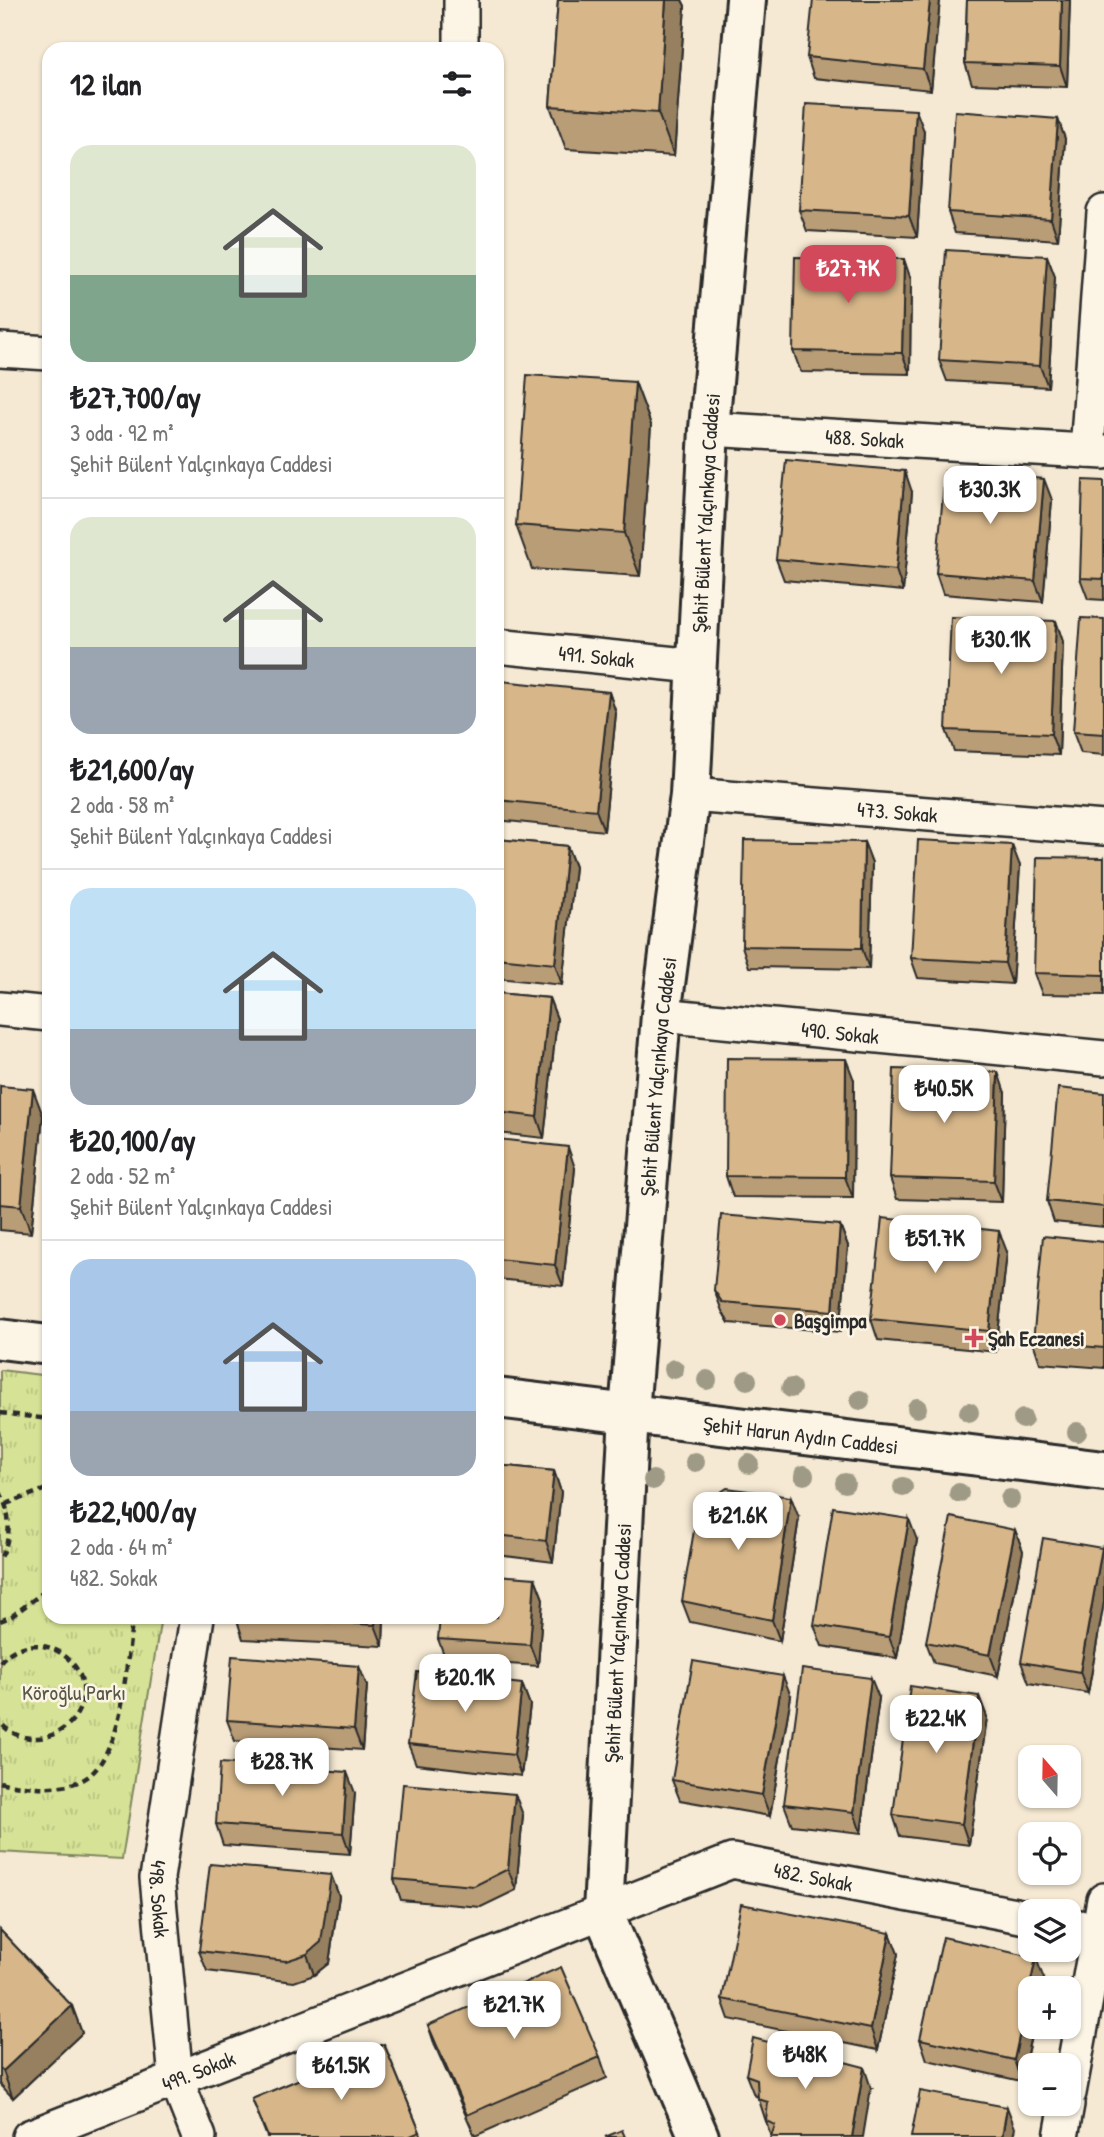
<!DOCTYPE html>
<html lang="tr">
<head>
<meta charset="utf-8">
<style>
  :root { --surface:#fff; --page:#f6f6f6; --text:#202124; --muted:#757577; --line:#e0e0e0; --accent:#d1495b }
  body { margin:0; font-family:"Patrick Hand",sans-serif; background:var(--page); color:var(--text); height:100vh; display:flex; flex-direction:column; font-size:26px; white-space:nowrap }
  * { box-sizing:border-box; margin:0 }
  p { font-size:23px; color:var(--muted) }
  .icon { flex:none; width:38px; height:38px; fill:none; stroke:currentColor; stroke-width:2; stroke-linecap:round; stroke-linejoin:round }
  .map { position:relative; flex:1; overflow:hidden }
  .panel { position:absolute; left:42px; top:42px; width:462px; height:1582px; display:flex; flex-direction:column; background:var(--surface); border-radius:21px; box-shadow:0 2px 5px #0004 }
  .panel>* { flex:none }
  .needle { width:46px; rotate:340deg }
  .tools { position:absolute; left:1018px; top:1745px; display:grid; gap:14px }
  .tools a { display:grid; place-items:center; width:63px; height:63px; border-radius:14px; background:var(--surface); box-shadow:0 2px 5px #0004; font-size:35px }
  .price { position:absolute; translate:-50% -60px; padding:0 16px; border-radius:14px; background:#fff; color:#222; font-size:23px; line-height:46px; filter:drop-shadow(0 2px 4px #0008) }
  .price::after { content:''; position:absolute; left:50%; top:42px; width:21px; height:16px; margin-left:-10px; background:inherit; clip-path:polygon(0 0,100% 0,50% 100%) }
  .price.on { background:var(--accent); color:#fff }
  ul { padding:0; list-style:none }
  li { display:grid; align-content:center; gap:14px; height:371px; padding:0 28px }
  li+li { border-top:2px solid var(--line) }
  li span { display:grid; place-items:center; height:217px; border-radius:21px; color:#555 }
  li>.icon { margin-inline-start:auto }
  span .icon { width:126px; height:126px; fill:#fffc; stroke-width:1 }
  li b { font-size:30px }
  h2 { display:flex; justify-content:space-between; align-items:center; height:84px; padding:0 28px; font-size:30px }
  .map>svg:first-child { display:block }
</style>
</head>
<body>
<div class="map">
<svg width="1104" height="2137" viewBox="0 0 1104 2137">
  <defs>
    <pattern id="grass-tufts" width="24" height="20" patternUnits="userSpaceOnUse" patternTransform="scale(1.75)"><rect width="24" height="20" fill="#d6e396"/><path d="M3 7l-1-3M5 7V3M7 7l1-3M15 17l-1-3M17 17v-4M19 17l1-3" fill="none" stroke="#b8c381"/></pattern>
  </defs>
  <rect width="100%" height="100%" fill="#f5e9d3"/>
  <filter id="ink" filterUnits="userSpaceOnUse"><feTurbulence type="fractalNoise" baseFrequency=".0143" numOctaves="2"/><feDisplacementMap in="SourceGraphic" scale="14" xChannelSelector="R" yChannelSelector="G"/><feConvolveMatrix kernelMatrix="1 2 1 2 8 2 1 2 1" color-interpolation-filters="sRGB"/></filter>
  <g filter="url(#ink)">
    <!-- grass -->
    <polygon fill="url(#grass-tufts)" stroke="#808760" stroke-width="2" points="0,1370 49,1376 49,1617 161,1617 122,1859 0,1852"/>
    <g fill="none" stroke-linecap="round" stroke-linejoin="round">
      <!-- minor casing -->
      <g stroke="#2b2b2b" stroke-width="38">
        <g id="minor">
          <polyline points="461,49 461,0"/>
          <polyline points="0,350 49,353"/>
          <path id="s1" d="M709,429l395,23"/>
          <polyline points="1087,451 1104,212"/>
          <path id="s2" d="M497,646l199,20"/>
          <path id="s3" d="M690,795l414,33"/>
          <polyline points="0,1009 49,1014"/>
          <path id="s4" d="M661,1015l443,43"/>
          <path id="s5" d="M197,1617l-40,261 19,201 23,58"/>
          <polyline points="1069,1925 1104,1932"/>
          <polyline points="1069,2093 1104,1900"/>
          <path id="s6" d="M29,2137l703,-276 299,57"/>
          <polyline points="1061,2137 1067,2104"/>
        </g>
      </g>
      <!-- tertiary casing -->
      <g stroke="#2b2b2b" stroke-width="44">
        <g id="tertiary">
          <path id="s7" d="M699,2137l-96,-225 26,-499 32,-398 29,-220 19,-366 37,-429"/>
        </g>
      </g>
      <!-- secondary casing -->
      <g stroke="#2b2b2b" stroke-width="44">
        <g id="secondary">
          <polyline points="0,1339 49,1345"/>
          <path id="s8" d="M497,1398l607,73"/>
        </g>
      </g>
      <!-- path -->
      <g stroke="#2b2b2b" stroke-width="4.5" stroke-dasharray="7 5" stroke-linecap="butt">
        <polyline points="0,1413 49,1419"/>
        <path d="M0,1492c11,21 12,46 0,67"/>
        <polyline points="6,1504 49,1488"/>
        <polyline points="0,1621 12,1616 49,1588"/>
        <path d="M0,1662c38,-44 107,7 75,55 -9,12 -22,20 -37,21 -14,1 -29,-4 -38,-16"/>
        <path d="M0,1782c12,4 25,4 37,5 16,1 39,-1 52,-11 35,-29 37,-116 44,-159"/>
      </g>
      <!-- minor -->
      <use href="#minor" stroke="#fcf5e5" stroke-width="33"/>
      <!-- tertiary -->
      <use href="#tertiary" stroke="#fcf5e5" stroke-width="38"/>
      <!-- secondary -->
      <use href="#secondary" stroke="#fcf5e5" stroke-width="38"/>
    </g>
    <!-- trees -->
    <g fill="#9e9a85">
      <circle cx="674" cy="1369" r="10"/>
      <circle cx="707" cy="1380" r="10"/>
      <circle cx="747" cy="1380" r="10"/>
      <circle cx="791" cy="1388" r="10"/>
      <circle cx="860" cy="1400" r="10"/>
      <circle cx="917" cy="1408" r="10"/>
      <circle cx="969" cy="1412" r="10"/>
      <circle cx="1023" cy="1419" r="10"/>
      <circle cx="1077" cy="1432" r="10"/>
      <circle cx="695" cy="1462" r="10"/>
      <circle cx="749" cy="1464" r="10"/>
      <circle cx="804" cy="1475" r="10"/>
      <circle cx="653" cy="1480" r="10"/>
      <circle cx="845" cy="1483" r="10"/>
      <circle cx="903" cy="1487" r="10"/>
      <circle cx="959" cy="1493" r="10"/>
      <circle cx="1010" cy="1499" r="10"/>
    </g>
    <!-- wall -->
    <g fill="#b99d77" stroke="#2b2b2b" stroke-width="2">
      <polygon points="558,0 682,0 685,6 674,156 566,149 550,106"/>
      <polygon points="940,0 931,90 814,78 807,57"/>
      <polygon points="967,0 1070,0 1067,87 972,84 965,63"/>
      <polygon points="1058,119 1065,139 1058,240 955,233 948,212"/>
      <polygon points="924,131 917,237 807,231 799,210"/>
      <polygon points="1047,256 1055,277 1048,387 947,381 939,360"/>
      <polygon points="911,280 910,374 801,372 793,351"/>
      <polygon points="635,382 651,425 640,576 532,569 516,525"/>
      <polygon points="1104,481 1104,600 1088,599 1080,578"/>
      <polygon points="912,492 903,591 784,580 776,559"/>
      <polygon points="1052,500 1043,602 943,594 936,573"/>
      <polygon points="1104,619 1104,755 1081,753 1073,732"/>
      <polygon points="1056,621 1063,642 1059,755 954,751 946,730"/>
      <polygon points="609,692 616,713 604,831 497,820 497,716"/>
      <polygon points="497,839 567,846 575,867 562,985 497,978"/>
      <polygon points="864,842 872,863 869,969 749,967 742,946"/>
      <polygon points="1104,858 1104,995 1042,994 1034,973"/>
      <polygon points="1020,866 1012,984 918,978 911,958"/>
      <polygon points="497,993 549,998 557,1019 544,1138 497,1133"/>
      <polygon points="854,1080 853,1198 733,1197 726,1176"/>
      <polygon points="0,1086 43,1116 31,1233 0,1230"/>
      <polygon points="1005,1093 1002,1202 897,1199 890,1178"/>
      <polygon points="1104,1093 1104,1227 1054,1222 1047,1201"/>
      <polygon points="497,1139 575,1168 563,1286 497,1279"/>
      <polygon points="840,1225 848,1246 840,1332 729,1323 722,1311 714,1290"/>
      <polygon points="1104,1242 1104,1368 1040,1363 1033,1342"/>
      <polygon points="1007,1252 996,1352 878,1340 871,1319"/>
      <polygon points="497,1465 554,1471 561,1492 553,1562 497,1555"/>
      <polygon points="799,1518 780,1641 690,1622 682,1601"/>
      <polygon points="1015,1530 1023,1551 998,1676 934,1663 926,1642"/>
      <polygon points="917,1540 897,1658 822,1646 814,1625"/>
      <polygon points="1102,1548 1104,1553 1104,1602 1088,1693 1029,1683 1021,1662"/>
      <polygon points="535,1578 543,1599 538,1666 446,1660 438,1639"/>
      <polygon points="236,1617 384,1617 383,1646 243,1639"/>
      <polygon points="522,1684 530,1705 521,1776 416,1764 408,1744"/>
      <polygon points="367,1686 362,1750 235,1741 227,1720"/>
      <polygon points="791,1696 770,1816 680,1800 672,1780"/>
      <polygon points="979,1696 987,1717 969,1845 900,1836 893,1815"/>
      <polygon points="879,1698 861,1833 792,1825 784,1804"/>
      <polygon points="355,1793 350,1854 223,1845 216,1824"/>
      <polygon points="523,1815 516,1890 481,1907 401,1900 394,1879"/>
      <polygon points="331,1875 339,1896 329,1963 314,1975 294,1982 207,1971 199,1951"/>
      <polygon points="0,1930 72,2006 82,2033 13,2098 0,2084"/>
      <polygon points="890,1933 898,1954 878,2050 729,2019 722,1999"/>
      <polygon points="1044,1979 1021,2081 927,2060 920,2039"/>
      <polygon points="428,2025 600,2057 607,2078 475,2136 435,2046"/>
      <polygon points="384,2044 422,2137 267,2137 252,2099"/>
      <polygon points="746,2075 871,2088 771,2137 758,2097 754,2095"/>
    </g>
    <!-- shaded-wall -->
    <g fill="#968061" stroke="#2b2b2b" stroke-width="2">
      <polygon points="666,0 682,0 685,6 674,156 658,113"/>
      <polygon points="930,0 940,0 931,90 923,69"/>
      <polygon points="1062,0 1070,0 1067,87 1060,66"/>
      <polygon points="916,110 924,131 917,237 909,216"/>
      <polygon points="1058,119 1065,139 1058,240 1051,219"/>
      <polygon points="1047,256 1055,277 1048,387 1040,366"/>
      <polygon points="904,259 911,280 910,374 902,353"/>
      <polygon points="635,382 651,425 640,576 624,533"/>
      <polygon points="905,471 912,492 903,591 896,570"/>
      <polygon points="1044,479 1052,500 1043,602 1035,581"/>
      <polygon points="1056,621 1063,642 1059,755 1051,734"/>
      <polygon points="609,692 616,713 604,831 596,810"/>
      <polygon points="864,842 872,863 869,969 862,948"/>
      <polygon points="1012,845 1020,866 1012,984 1005,963"/>
      <polygon points="567,846 575,867 562,985 555,964"/>
      <polygon points="549,998 557,1019 544,1138 537,1117"/>
      <polygon points="846,1059 854,1080 853,1198 845,1177"/>
      <polygon points="998,1072 1005,1093 1002,1202 994,1181"/>
      <polygon points="33,1089 43,1116 31,1233 21,1206"/>
      <polygon points="568,1147 575,1168 563,1286 555,1265"/>
      <polygon points="840,1225 848,1246 840,1332 833,1311"/>
      <polygon points="999,1231 1007,1252 996,1352 989,1331"/>
      <polygon points="554,1471 561,1492 553,1562 546,1541"/>
      <polygon points="791,1497 799,1518 780,1641 772,1620"/>
      <polygon points="909,1519 917,1540 897,1658 889,1637"/>
      <polygon points="1015,1530 1023,1551 998,1676 990,1655"/>
      <polygon points="1102,1548 1104,1553 1104,1602 1088,1693 1080,1672"/>
      <polygon points="535,1578 543,1599 538,1666 530,1645"/>
      <polygon points="376,1617 384,1617 383,1646 375,1625"/>
      <polygon points="359,1666 367,1686 362,1750 354,1729"/>
      <polygon points="783,1676 791,1696 770,1816 762,1795"/>
      <polygon points="871,1678 879,1698 861,1833 854,1812"/>
      <polygon points="522,1684 530,1705 521,1776 514,1755"/>
      <polygon points="979,1696 987,1717 969,1845 962,1824"/>
      <polygon points="347,1772 355,1793 350,1854 343,1833"/>
      <polygon points="515,1794 523,1815 516,1890 508,1869"/>
      <polygon points="331,1875 339,1896 329,1963 314,1975 307,1954"/>
      <polygon points="890,1933 898,1954 878,2050 871,2029"/>
      <polygon points="1036,1958 1044,1979 1042,1988 1031,1988 1031,2026 1033,2026 1021,2081 1014,2060"/>
      <polygon points="72,2006 82,2033 13,2098 3,2071"/>
      <polygon points="864,2067 871,2088 863,2137 852,2137"/>
      <polygon points="1007,2107 1015,2128 1013,2137 1002,2137"/>
    </g>
    <!-- building -->
    <g fill="#d7b78a" stroke="#2b2b2b" stroke-width="2">
      <polygon points="558,0 666,0 658,113 550,106"/>
      <polygon points="813,0 930,0 923,69 807,57"/>
      <polygon points="967,0 1062,0 1060,66 965,63"/>
      <polygon points="806,104 916,110 909,216 799,210"/>
      <polygon points="955,111 1058,119 1051,219 948,212"/>
      <polygon points="946,250 1047,256 1040,366 939,360"/>
      <polygon points="795,257 904,259 902,353 793,351"/>
      <polygon points="527,375 635,382 624,533 516,525"/>
      <polygon points="786,460 905,471 896,570 776,559"/>
      <polygon points="945,471 1044,479 1035,581 936,573"/>
      <polygon points="1083,480 1104,481 1104,579 1080,578"/>
      <polygon points="951,617 1056,621 1051,734 946,730"/>
      <polygon points="1081,618 1104,619 1104,734 1073,732"/>
      <polygon points="501,681 609,692 596,810 497,800 497,716"/>
      <polygon points="497,839 567,846 555,964 497,958"/>
      <polygon points="744,840 864,842 862,948 742,946"/>
      <polygon points="918,840 1012,845 1005,963 911,958"/>
      <polygon points="1037,857 1104,858 1104,975 1034,973"/>
      <polygon points="497,993 549,998 537,1117 497,1112"/>
      <polygon points="727,1058 846,1059 845,1177 726,1176"/>
      <polygon points="894,1069 998,1072 994,1181 890,1178"/>
      <polygon points="0,1086 33,1089 21,1206 0,1204"/>
      <polygon points="1058,1088 1104,1093 1104,1207 1047,1201"/>
      <polygon points="497,1139 568,1147 555,1265 497,1259"/>
      <polygon points="721,1215 840,1225 833,1311 722,1302 714,1290"/>
      <polygon points="882,1218 999,1231 989,1331 871,1319"/>
      <polygon points="1043,1236 1104,1242 1104,1348 1033,1342"/>
      <polygon points="497,1465 554,1471 546,1541 497,1535"/>
      <polygon points="727,1488 791,1497 772,1620 682,1601 698,1507"/>
      <polygon points="833,1507 909,1519 889,1637 814,1625"/>
      <polygon points="951,1517 1015,1530 990,1655 926,1642"/>
      <polygon points="1043,1538 1102,1548 1080,1672 1021,1662"/>
      <polygon points="497,1575 535,1578 530,1645 438,1639 440,1617 497,1617"/>
      <polygon points="236,1617 376,1617 375,1625"/>
      <polygon points="232,1656 359,1666 354,1729 227,1720"/>
      <polygon points="693,1661 783,1676 762,1795 672,1780"/>
      <polygon points="802,1669 871,1678 854,1812 784,1804"/>
      <polygon points="417,1672 522,1684 514,1755 408,1744"/>
      <polygon points="910,1686 979,1696 962,1824 893,1815"/>
      <polygon points="220,1763 347,1772 343,1833 216,1824"/>
      <polygon points="403,1784 515,1794 508,1869 474,1886 394,1879"/>
      <polygon points="210,1864 331,1875 321,1942 307,1954 286,1961 199,1951"/>
      <polygon points="741,1904 890,1933 871,2029 722,1999"/>
      <polygon points="0,1930 72,2006 3,2071 0,2068"/>
      <polygon points="943,1937 1036,1958 1014,2060 920,2039"/>
      <polygon points="561,1967 600,2057 467,2115 428,2025"/>
      <polygon points="753,2038 864,2067 852,2137 771,2137 775,2125 766,2121 768,2102 758,2099 757,2079 746,2075"/>
      <polygon points="384,2044 420,2132 408,2137 268,2137 252,2099"/>
      <polygon points="920,2091 1007,2107 1002,2137 911,2137"/>
      <polygon points="622,2130 625,2137 605,2137"/>
    </g>
  </g>
  <!-- markers -->
  <g fill="#d1495b" stroke="#fcf5e5" stroke-width="2.5">
    <circle cx="780" cy="1320" r="7"/>
    <path d="M970.5 1327.5h7v7h7v7h-7v7h-7v-7h-7v-7h7z"/>
  </g>
  <g text-anchor="middle" dominant-baseline="central" stroke-width="5" stroke-linejoin="round" paint-order="stroke">
    <!-- street labels -->
    <g font-size="21" fill="#2b2b2b" stroke="#fcf5e5">
      <text stroke="none"><textPath href="#s1" startOffset="156">488. Sokak</textPath></text>
      <text stroke="none"><textPath href="#s7" startOffset="1648">Şehit Bülent Yalçınkaya Caddesi</textPath></text>
      <text stroke="none"><textPath href="#s2" startOffset="100">491. Sokak</textPath></text>
      <text stroke="none"><textPath href="#s3" startOffset="208">473. Sokak</textPath></text>
      <text stroke="none"><textPath href="#s4" startOffset="180">490. Sokak</textPath></text>
      <text stroke="none"><textPath href="#s7" startOffset="1082">Şehit Bülent Yalçınkaya Caddesi</textPath></text>
      <text stroke="none"><textPath href="#s8" startOffset="306">Şehit Harun Aydın Caddesi</textPath></text>
      <text stroke="none"><textPath href="#s7" startOffset="514">Şehit Bülent Yalçınkaya Caddesi</textPath></text>
      <text stroke="none"><textPath href="#s6" startOffset="838">482. Sokak</textPath></text>
      <text stroke="none"><textPath href="#s5" startOffset="285">498. Sokak</textPath></text>
      <text stroke="none"><textPath href="#s6" startOffset="182">499. Sokak</textPath></text>
    </g>
    <!-- poi labels -->
    <g font-size="21" font-weight="bold" fill="#2b2b2b" stroke="#fcf5e5" text-anchor="start">
      <text x="794" y="1320">Başgimpa</text>
      <text x="988" y="1338">Şah Eczanesi</text>
    </g>
    <!-- park labels -->
    <g font-size="21" fill="#565946" stroke="#fcf5e5">
      <text x="74" y="1692">Köroğlu Parkı</text>
    </g>
  </g>
</svg>
<div class="tools">
<a><svg class="needle" viewBox="-14 -14 28 28"><path d="M0-13l5 13h-10z" fill="#e53935"/><path d="M0 13l5-13h-10z" fill="#757577"/></svg></a>
<a><svg class="icon" aria-label="locate" viewBox="0 0 24 24"><circle cx="12" cy="12" r="6"/><path d="M12 2v4M12 18v4M2 12h4M18 12h4"/></svg></a>
<a><svg class="icon" aria-label="layers" viewBox="0 0 24 24"><path d="M12 4l9 5-9 5-9-5zM3 14l9 5 9-5"/></svg></a>
<a>+</a>
<a>−</a>
</div>
<b class="price on" style="left:848px;top:305px">₺27.7K</b>
<b class="price" style="left:990px;top:526px">₺30.3K</b>
<b class="price" style="left:1001px;top:676px">₺30.1K</b>
<b class="price" style="left:944px;top:1125px">₺40.5K</b>
<b class="price" style="left:935px;top:1275px">₺51.7K</b>
<b class="price" style="left:738px;top:1552px">₺21.6K</b>
<b class="price" style="left:465px;top:1714px">₺20.1K</b>
<b class="price" style="left:936px;top:1755px">₺22.4K</b>
<b class="price" style="left:282px;top:1798px">₺28.7K</b>
<b class="price" style="left:514px;top:2041px">₺21.7K</b>
<b class="price" style="left:805px;top:2091px">₺48K</b>
<b class="price" style="left:341px;top:2102px">₺61.5K</b>
<section class="panel">
<h2>12 ilan<svg class="icon" aria-label="filters" viewBox="0 0 24 24"><path d="M4 7h16M4 17h16"/><circle cx="9" cy="7" r="2"/><circle cx="15" cy="17" r="2"/></svg></h2>
<ul>
<li><span style="background:linear-gradient(#dfe7d0 60%,#7fa58c 0)"><svg class="icon" aria-label="home" viewBox="0 0 24 24"><path d="M3 11l9-7 9 7M6 9v11h12V9"/></svg></span><div><b>₺27,700/ay</b><p>3 oda · 92 m²</p><p>Şehit Bülent Yalçınkaya Caddesi</p></div></li>
<li><span style="background:linear-gradient(#dfe7d0 60%,#9aa5b1 0)"><svg class="icon" aria-label="home" viewBox="0 0 24 24"><path d="M3 11l9-7 9 7M6 9v11h12V9"/></svg></span><div><b>₺21,600/ay</b><p>2 oda · 58 m²</p><p>Şehit Bülent Yalçınkaya Caddesi</p></div></li>
<li><span style="background:linear-gradient(#bfe0f5 65%,#9aa5b1 0)"><svg class="icon" aria-label="home" viewBox="0 0 24 24"><path d="M3 11l9-7 9 7M6 9v11h12V9"/></svg></span><div><b>₺20,100/ay</b><p>2 oda · 52 m²</p><p>Şehit Bülent Yalçınkaya Caddesi</p></div></li>
<li><span style="background:linear-gradient(#a9c7e8 70%,#9aa5b1 0)"><svg class="icon" aria-label="home" viewBox="0 0 24 24"><path d="M3 11l9-7 9 7M6 9v11h12V9"/></svg></span><div><b>₺22,400/ay</b><p>2 oda · 64 m²</p><p>482. Sokak</p></div></li>
</ul>
</section>
</div>
</body>
</html>
